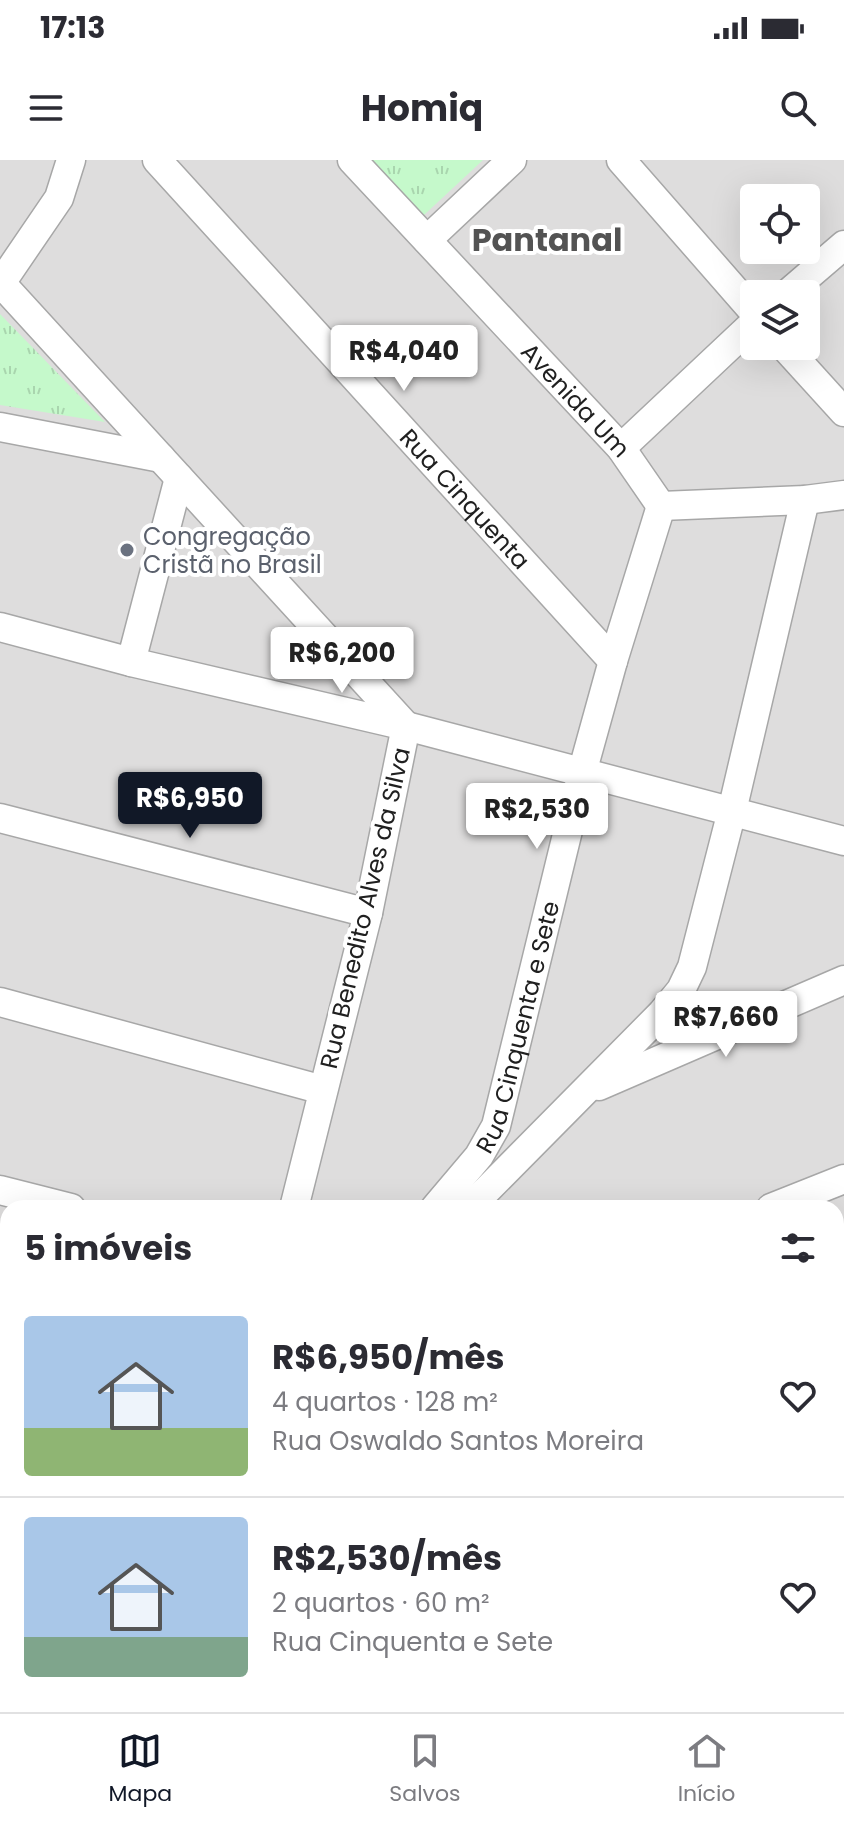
<!DOCTYPE html>
<html lang="pt">
<head>
<meta charset="utf-8">
<style>
  :root { --surface:#fff; --page:#f2f2f3; --text:#2b2b33; --muted:#7c7c81; --line:#e1e1e2; --accent:#111827 }
  body { margin:0; font-family:Poppins,sans-serif; background:var(--page); color:var(--text); height:100vh; display:flex; flex-direction:column; font-size:30px; white-space:nowrap }
  * { box-sizing:border-box; margin:0 }
  p { font-size:26px; color:var(--muted) }
  .icon { flex:none; width:44px; height:44px; fill:none; stroke:currentColor; stroke-width:2; stroke-linecap:round; stroke-linejoin:round }
  .map { position:relative; flex:1; overflow:hidden }
  .side { position:absolute; left:0px; top:1040px; width:844px; height:512px; display:flex; flex-direction:column; background:var(--surface); border-radius:24px 24px 0 0; box-shadow:0 8px 32px #0002 }
  .side>* { flex:none }
  .tools { position:absolute; left:740px; top:24px; display:grid; gap:16px }
  .tools a { display:grid; place-items:center; width:80px; height:80px; border-radius:8px; background:var(--surface); box-shadow:0 8px 32px #0002; font-size:40px }
  .price { position:absolute; translate:-50% -68px; padding:0 18px; border-radius:8px; background:#fff; color:#222; font-size:26px; line-height:52px; filter:drop-shadow(0 2px 4px #0008) }
  .price::after { content:''; position:absolute; left:50%; top:48px; width:24px; height:18px; margin-left:-12px; background:inherit; clip-path:polygon(0 0,100% 0,50% 100%) }
  .price.on { background:var(--accent); color:#fff }
  ul { padding:0; list-style:none }
  li { display:flex; align-items:center; gap:24px; height:200px; padding:0 24px }
  li+li { border-top:2px solid var(--line) }
  li span { display:grid; place-items:center; flex:none; width:224px; height:160px; border-radius:8px; color:#555 }
  li>.icon { margin-inline-start:auto }
  span .icon { width:96px; height:96px; fill:#fffc; stroke-width:1 }
  li b { font-size:34px }
  h2 { display:flex; justify-content:space-between; align-items:center; height:96px; padding:0 24px; font-size:34px }
  .status { display:flex; justify-content:space-between; align-items:center; height:56px; padding:0 40px; background:var(--surface); direction:ltr }
  .status svg { height:22px; fill:currentColor }
  header { display:flex; justify-content:space-between; align-items:center; height:104px; padding:0 24px; background:var(--surface); font-size:36px; font-weight:700 }
  .menu { display:flex; justify-content:space-around; align-items:center; height:112px; border-top:2px solid var(--line); background:var(--surface); font-size:22px; color:var(--muted) }
  .menu a { display:grid; justify-items:center; gap:4px }
  .menu .on { color:var(--accent) }
  .map>svg:first-child { display:block }
</style>
</head>
<body>
<div class="status"><b>17:13</b><svg viewBox="0 0 49 12"><path d="M0 12V9h3v3zM5 12V6h3v6zM10 12V3h3v9zM15 12V0h3v12zM26 1h20v11H26zM47 4h2v5h-2z"/></svg></div>
<header><svg class="icon" aria-label="menu" viewBox="0 0 24 24"><path d="M4 6h16M4 12h16M4 18h16"/></svg>Homiq<svg class="icon" aria-label="search" viewBox="0 0 24 24"><circle cx="10" cy="10" r="6"/><path d="M15 15l6 6"/></svg></header>
<div class="map">
<svg width="844" height="1552" viewBox="0 0 844 1552">
  <defs>
    <pattern id="park-tufts" width="24" height="20" patternUnits="userSpaceOnUse" patternTransform="scale(2)"><rect width="24" height="20" fill="#c5f9cb"/><path d="M3 7l-1-3M5 7V3M7 7l1-3M15 17l-1-3M17 17v-4M19 17l1-3" fill="none" stroke="#a9d5ae"/></pattern>
  </defs>
  <rect width="100%" height="100%" fill="#f1eee7"/>
  <!-- residential -->
  <path fill="#dedddd" fill-rule="evenodd" d="M0,0h844v1552h-844zM754,38h52v52h-52zM754,134h52v52h-52zM8,1048h828v496h-828z"/>
  <!-- park -->
  <g fill="url(#park-tufts)">
    <polygon points="371,0 483,0 424,55"/>
    <polygon points="0,154 105,262 0,245"/>
  </g>
  <g fill="none" stroke-linecap="round" stroke-linejoin="round">
    <!-- minor casing -->
    <g stroke="#a7a7a7" stroke-width="31">
      <g id="minor">
        <path id="s1" d="M157,0l456,501"/>
        <path id="s2" d="M352,0l269,288 40,58"/>
        <polyline points="621,0 754,152"/>
        <polyline points="427,80 512,0"/>
        <polyline points="0,122 406,566 368,753 294,1048"/>
        <polyline points="1,123 59,38 71,0"/>
        <polyline points="787,134 844,85"/>
        <polyline points="784,186 844,252"/>
        <polyline points="0,267 161,298"/>
        <polyline points="621,288 754,163"/>
        <polyline points="661,346 805,340 844,335"/>
        <polyline points="0,467 131,502 406,566 844,681"/>
        <polyline points="131,502 179,318"/>
        <polyline points="0,658 368,753"/>
        <polyline points="0,842 323,930"/>
        <polyline points="599,926 844,820"/>
        <polyline points="0,1030 71,1048"/>
        <path id="s3" d="M435,1048l44,-52 17,-30 86,-353 31,-112 48,-155"/>
        <polyline points="469,1048 662,853 681,830 692,807 732,651 805,340"/>
        <polyline points="771,1048 844,1019"/>
        <polyline points="0,1257 8,1259"/>
        <polyline points="836,1346 844,1344"/>
        <polyline points="0,1378 8,1377"/>
        <polyline points="0,1530 8,1527"/>
        <polyline points="238,1544 239,1552"/>
        <polyline points="546,1544 550,1552"/>
        <polyline points="809,1544 814,1552"/>
        <polyline points="452,1552 474,1544"/>
      </g>
    </g>
    <!-- minor -->
    <use href="#minor" stroke="#fff" stroke-width="28"/>
  </g>
  <!-- markers -->
  <circle fill="#6b7280" stroke="#fff" stroke-width="3" cx="127" cy="390" r="8"/>
  <g text-anchor="middle" dominant-baseline="central" stroke-width="8" stroke-linejoin="round" paint-order="stroke">
    <!-- street labels -->
    <g font-size="24" fill="#202020" stroke="#fff">
      <text stroke="none"><textPath href="#s2" startOffset="328">Avenida Um</textPath></text>
      <text stroke="none"><textPath href="#s1" startOffset="458">Rua Cinquenta</textPath></text>
      <text transform="translate(365 748) rotate(-77)">Rua Benedito Alves da Silva</text>
      <text stroke="none"><textPath href="#s3" startOffset="204">Rua Cinquenta e Sete</textPath></text>
    </g>
    <!-- worship labels -->
    <g font-size="24" fill="#5b616d" stroke="#fff" text-anchor="start">
      <text x="143" y="376">Congregação<tspan x="143" dy="28">Cristã no Brasil</tspan></text>
    </g>
    <!-- district labels -->
    <g font-size="32" font-weight="bold" fill="#535353" stroke="#fff">
      <text x="547" y="79">Pantanal</text>
    </g>
  </g>
</svg>
<div class="tools">
<a><svg class="icon" aria-label="locate" viewBox="0 0 24 24"><circle cx="12" cy="12" r="6"/><path d="M12 2v4M12 18v4M2 12h4M18 12h4"/></svg></a>
<a><svg class="icon" aria-label="layers" viewBox="0 0 24 24"><path d="M12 4l9 5-9 5-9-5zM3 14l9 5 9-5"/></svg></a>
</div>
<b class="price" style="left:404px;top:233px">R$4,040</b>
<b class="price" style="left:342px;top:535px">R$6,200</b>
<b class="price on" style="left:190px;top:680px">R$6,950</b>
<b class="price" style="left:537px;top:691px">R$2,530</b>
<b class="price" style="left:726px;top:899px">R$7,660</b>
<section class="side">
<h2>5 imóveis<svg class="icon" aria-label="filters" viewBox="0 0 24 24"><path d="M4 7h16M4 17h16"/><circle cx="9" cy="7" r="2"/><circle cx="15" cy="17" r="2"/></svg></h2>
<ul>
<li><span style="background:linear-gradient(#a9c7e8 70%,#8fb573 0)"><svg class="icon" aria-label="home" viewBox="0 0 24 24"><path d="M3 11l9-7 9 7M6 9v11h12V9"/></svg></span><div><b>R$6,950/mês</b><p>4 quartos · 128 m²</p><p>Rua Oswaldo Santos Moreira</p></div><svg class="icon" aria-label="heart" viewBox="0 0 24 24"><path d="M12 20l-8-8c-3-5 5-10 8-4 3-6 11-1 8 4z"/></svg></li>
<li><span style="background:linear-gradient(#a9c7e8 75%,#7fa58c 0)"><svg class="icon" aria-label="home" viewBox="0 0 24 24"><path d="M3 11l9-7 9 7M6 9v11h12V9"/></svg></span><div><b>R$2,530/mês</b><p>2 quartos · 60 m²</p><p>Rua Cinquenta e Sete</p></div><svg class="icon" aria-label="heart" viewBox="0 0 24 24"><path d="M12 20l-8-8c-3-5 5-10 8-4 3-6 11-1 8 4z"/></svg></li>
</ul>
</section>
</div>
<nav class="menu">
<a class="on"><svg class="icon" aria-label="map" viewBox="0 0 24 24"><path d="M3 6l6-2 6 2 6-2v14l-6 2-6-2-6 2zM9 4v14M15 6v14"/></svg>Mapa</a>
<a><svg class="icon" aria-label="saved" viewBox="0 0 24 24"><path d="M7 4h10v16l-5-4-5 4z"/></svg>Salvos</a>
<a><svg class="icon" aria-label="home" viewBox="0 0 24 24"><path d="M3 11l9-7 9 7M6 9v11h12V9"/></svg>Início</a>
</nav>
</body>
</html>
